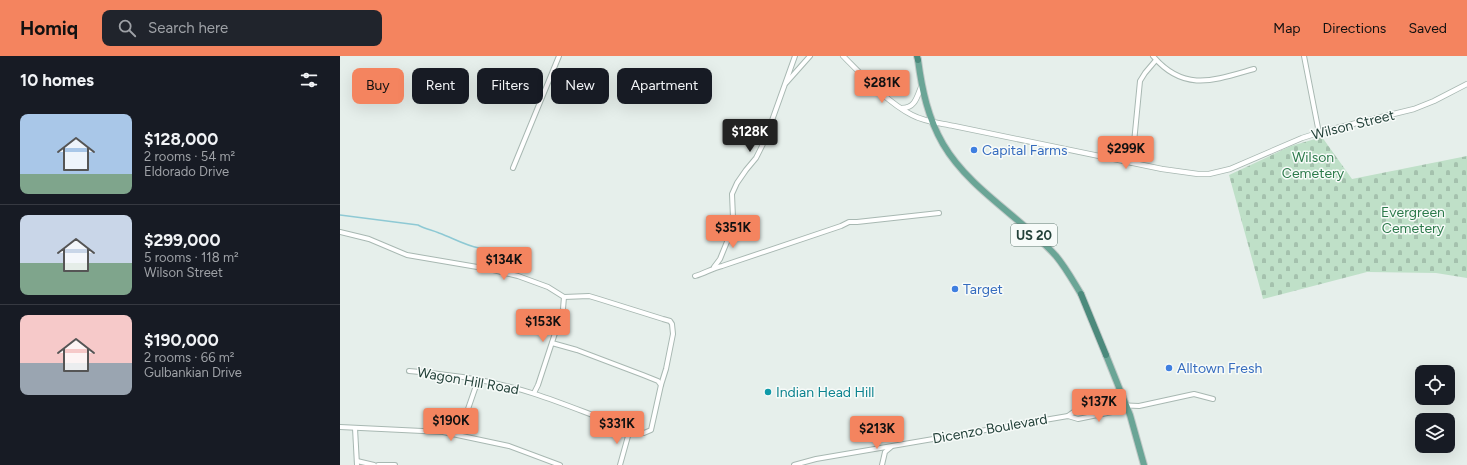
<!DOCTYPE html>
<html lang="en">
<head>
<meta charset="utf-8">
<style>
  :root { --surface:#171b24; --page:#20242c; --text:#f1f3f6; --muted:#9ea1a6; --line:#363941; --accent:#f4845f }
  body { margin:0; font-family:Figtree,sans-serif; background:var(--page); color:var(--text); height:100vh; display:flex; flex-direction:column; font-size:15px; white-space:nowrap }
  * { box-sizing:border-box; margin:0 }
  p { font-size:13px; color:var(--muted) }
  .icon { flex:none; width:22px; height:22px; fill:none; stroke:currentColor; stroke-width:2; stroke-linecap:round; stroke-linejoin:round }
  .map { position:relative; flex:1; overflow:hidden }
  .panel { display:flex; flex-direction:column; background:var(--surface); width:340px }
  .panel>* { flex:none }
  .hud { position:absolute; left:12px; top:12px; width:380px; height:36px; display:flex; gap:8px }
  .controls { position:absolute; left:1075px; top:309px; display:grid; gap:8px }
  .controls a { display:grid; place-items:center; width:40px; height:40px; border-radius:8px; background:var(--surface); box-shadow:0 4px 16px #0002; font-size:20px }
  .price { position:absolute; translate:-50% -34px; padding:0 9px; border-radius:4px; background:var(--accent); color:#111; font-size:13px; line-height:26px; filter:drop-shadow(0 1px 2px #0008) }
  .price::after { content:''; position:absolute; left:50%; top:24px; width:12px; height:9px; margin-left:-6px; background:inherit; clip-path:polygon(0 0,100% 0,50% 100%) }
  .price.current { background:#222; color:#fff }
  ul { padding:0; list-style:none }
  li { display:flex; align-items:center; gap:12px; height:100px; padding:0 20px }
  li+li { border-top:1px solid var(--line) }
  li span { display:grid; place-items:center; flex:none; width:112px; height:80px; border-radius:8px; color:#555 }
  li>.icon { margin-inline-start:auto }
  span .icon { width:48px; height:48px; fill:#fffc; stroke-width:1 }
  li b { font-size:17px }
  h2 { display:flex; justify-content:space-between; align-items:center; height:48px; padding:0 20px; font-size:17px }
  .chip { padding:0 14px; border-radius:8px; background:var(--surface); box-shadow:0 4px 16px #0002; font-size:14px; line-height:36px }
  .chip.current { background:var(--accent); color:#111 }
  header { display:flex; align-items:center; gap:24px; box-sizing:border-box; height:56px; padding:0 20px; background:var(--accent); color:#111 }
  header strong { font-size:19px }
  nav { display:flex; gap:22px; margin-inline-start:auto; font-size:14px }
  .search { width:280px; height:36px; background:var(--page); display:flex; align-items:center; gap:10px; box-sizing:border-box; padding:0 14px; border-radius:8px; color:var(--muted); font-size:15px }
  main { display:flex; flex:1; min-height:0 }
  .map>svg:first-child { display:block }
</style>
</head>
<body>
<header>
<strong>Homiq</strong>
<div class="search"><svg class="icon" aria-label="search" viewBox="0 0 24 24"><circle cx="10" cy="10" r="6"/><path d="M15 15l6 6"/></svg>Search here</div>
<nav><a>Map</a><a>Directions</a><a>Saved</a></nav>
</header>
<main>
<section class="panel">
<h2>10 homes<svg class="icon" aria-label="filters" viewBox="0 0 24 24"><path d="M4 7h16M4 17h16"/><circle cx="9" cy="7" r="2"/><circle cx="15" cy="17" r="2"/></svg></h2>
<ul>
<li><span style="background:linear-gradient(#a9c7e8 75%,#7fa58c 0)"><svg class="icon" aria-label="home" viewBox="0 0 24 24"><path d="M3 11l9-7 9 7M6 9v11h12V9"/></svg></span><div><b>$128,000</b><p>2 rooms · 54 m²</p><p>Eldorado Drive</p></div></li>
<li><span style="background:linear-gradient(#c9d6e8 60%,#7fa58c 0)"><svg class="icon" aria-label="home" viewBox="0 0 24 24"><path d="M3 11l9-7 9 7M6 9v11h12V9"/></svg></span><div><b>$299,000</b><p>5 rooms · 118 m²</p><p>Wilson Street</p></div></li>
<li><span style="background:linear-gradient(#f6c9c9 60%,#9aa5b1 0)"><svg class="icon" aria-label="home" viewBox="0 0 24 24"><path d="M3 11l9-7 9 7M6 9v11h12V9"/></svg></span><div><b>$190,000</b><p>2 rooms · 66 m²</p><p>Gulbankian Drive</p></div></li>
</ul>
</section>
<div class="map">
<svg width="1127" height="409" viewBox="0 0 1127 409">
  <defs>
    <pattern id="cemetery-stones" width="16" height="16" patternUnits="userSpaceOnUse"><rect width="16" height="16" fill="#bfe0c8"/><path d="M2 7V4a2 2 0 0 1 4 0v3zM10 15v-3a2 2 0 0 1 4 0v3z" fill="#a4c1ad"/></pattern>
  </defs>
  <rect width="100%" height="100%" fill="#e6efeb"/>
  <!-- cemetery -->
  <polygon fill="url(#cemetery-stones)" points="982,81 1012,123 1127,100 1127,222 1096,217 1027,216 923,243 889,119 951,90"/>
  <g fill="none" stroke-linecap="round" stroke-linejoin="round">
    <!-- stream -->
    <path stroke="#8ec9d4" stroke-width="1.5" d="M0,159l78,10c7,4 14,5 21,8 14,5 25,12 40,15"/>
    <!-- minor casing -->
    <g stroke="#a8b8b2" stroke-width="6">
      <g id="minor">
        <path d="M813,0c31,37 62,24 101,13"/>
        <polyline points="964,0 979,77"/>
        <polyline points="446,27 470,0"/>
        <polyline points="792,107 800,25 805,17 816,4"/>
        <polyline points="173,112 219,0"/>
        <path d="M0,176l29,7 38,16 82,14 29,7 30,11 16,10 25,-1 10,3 64,20 7,2 2,3 1,10 -7,35 -5,16 -10,45 -7,3c-37,-11 -72,-27 -109,-39 -40,-13 -84,-20 -126,-23"/>
        <polyline points="374,211 380,203 391,176 393,162 392,138 397,127 406,114 416,102 425,84 455,0"/>
        <path d="M355,220c10,-3 18,-8 27,-10l119,-40 8,-4h8l82,-9"/>
        <polyline points="212,287 237,294 303,319 318,325 321,329"/>
        <polyline points="194,337 198,329 223,253 224,241"/>
        <polyline points="728,360 735,355 776,349 799,350 854,338 873,343"/>
        <polyline points="0,371 103,376 169,390 220,409"/>
        <polyline points="15,372 17,409"/>
        <polyline points="119,379 138,324"/>
        <polyline points="17,405 34,409"/>
        <polyline points="38,409 55,409"/>
        <polyline points="280,409 290,373"/>
        <polyline points="454,409 476,403 728,360 738,363 777,355 787,349"/>
        <polyline points="542,409 545,396 551,391"/>
      </g>
    </g>
    <!-- tertiary casing -->
    <g stroke="#a8b8b2" stroke-width="6">
      <g id="tertiary">
        <path d="M503,0c19,19 45,47 69,59 13,7 28,8 42,11l208,43 36,5h11l21,-5 72,-31 22,-7 90,-22 20,-8 33,-17"/>
        <path d="M562,52c13,0 15,-11 19,-21"/>
      </g>
    </g>
    <!-- primary casing -->
    <g stroke="#c2cac8" stroke-width="8">
      <g id="primary">
        <path d="M578,4c4,30 10,58 25,84 27,46 78,73 113,112 10,12 17,25 25,38"/>
        <polyline points="766,299 790,359 804,409"/>
      </g>
    </g>
    <!-- trunk casing -->
    <g stroke="#c2cac8" stroke-width="8">
      <g id="trunk">
        <polyline points="577,0 578,4"/>
        <polyline points="741,238 766,299"/>
      </g>
    </g>
    <!-- minor -->
    <use href="#minor" stroke="#fff" stroke-width="4"/>
    <!-- tertiary -->
    <use href="#tertiary" stroke="#fff" stroke-width="4.5"/>
    <!-- primary -->
    <use href="#primary" stroke="#6aa596" stroke-width="6"/>
    <!-- trunk -->
    <use href="#trunk" stroke="#4c8a7c" stroke-width="6"/>
  </g>
  <!-- markers -->
  <g fill="#3f7fe0" stroke="#f7fbf9" stroke-width="1.5">
    <circle cx="634" cy="94" r="4"/>
    <circle cx="615" cy="233" r="4"/>
    <circle cx="829" cy="312" r="4"/>
  </g>
  <circle fill="#0f9aa8" stroke="#f7fbf9" stroke-width="1.5" cx="428" cy="336" r="4"/>
  <g text-anchor="middle" dominant-baseline="central" stroke-width="3" stroke-linejoin="round" paint-order="stroke">
    <!-- shield labels -->
    <rect fill="#f7fbf9" stroke="#637a73" stroke-width="1" x="671" y="168" width="46" height="22" rx="3"/>
    <g font-size="13" font-weight="bold" fill="#24423a">
      <text x="694" y="179">US 20</text>
    </g>
    <!-- street labels -->
    <g font-size="14" fill="#24423a" stroke="#f7fbf9">
      <text transform="translate(1013 69) rotate(-14)">Wilson Street</text>
      <text transform="translate(128 325) rotate(10)">Wagon Hill Road</text>
      <text transform="translate(650 373) rotate(-10)">Dicenzo Boulevard</text>
    </g>
    <!-- shop labels -->
    <g font-size="14" fill="#366cbe" stroke="#f7fbf9" text-anchor="start">
      <text x="642" y="94">Capital Farms</text>
      <text x="623" y="233">Target</text>
      <text x="837" y="312">Alltown Fresh</text>
    </g>
    <!-- park labels -->
    <g font-size="14" fill="#2d7a4b" stroke="#f7fbf9">
      <text x="973" y="101">Wilson<tspan x="973" dy="16">Cemetery</tspan></text>
      <text x="1073" y="156">Evergreen<tspan x="1073" dy="16">Cemetery</tspan></text>
    </g>
    <!-- culture labels -->
    <g font-size="14" fill="#0d838f" stroke="#f7fbf9" text-anchor="start">
      <text x="436" y="336">Indian Head Hill</text>
    </g>
  </g>
</svg>
<div class="controls">
<a><svg class="icon" aria-label="locate" viewBox="0 0 24 24"><circle cx="12" cy="12" r="6"/><path d="M12 2v4M12 18v4M2 12h4M18 12h4"/></svg></a>
<a><svg class="icon" aria-label="layers" viewBox="0 0 24 24"><path d="M12 4l9 5-9 5-9-5zM3 14l9 5 9-5"/></svg></a>
</div>
<b class="price" style="left:542px;top:48px">$281K</b>
<b class="price current" style="left:410px;top:97px">$128K</b>
<b class="price" style="left:786px;top:114px">$299K</b>
<b class="price" style="left:393px;top:193px">$351K</b>
<b class="price" style="left:164px;top:225px">$134K</b>
<b class="price" style="left:203px;top:287px">$153K</b>
<b class="price" style="left:759px;top:367px">$137K</b>
<b class="price" style="left:111px;top:386px">$190K</b>
<b class="price" style="left:277px;top:389px">$331K</b>
<b class="price" style="left:537px;top:394px">$213K</b>
<div class="hud">
<a class="chip current">Buy</a>
<a class="chip">Rent</a>
<a class="chip">Filters</a>
<a class="chip">New</a>
<a class="chip">Apartment</a>
</div>
</div>
</main>
</body>
</html>
